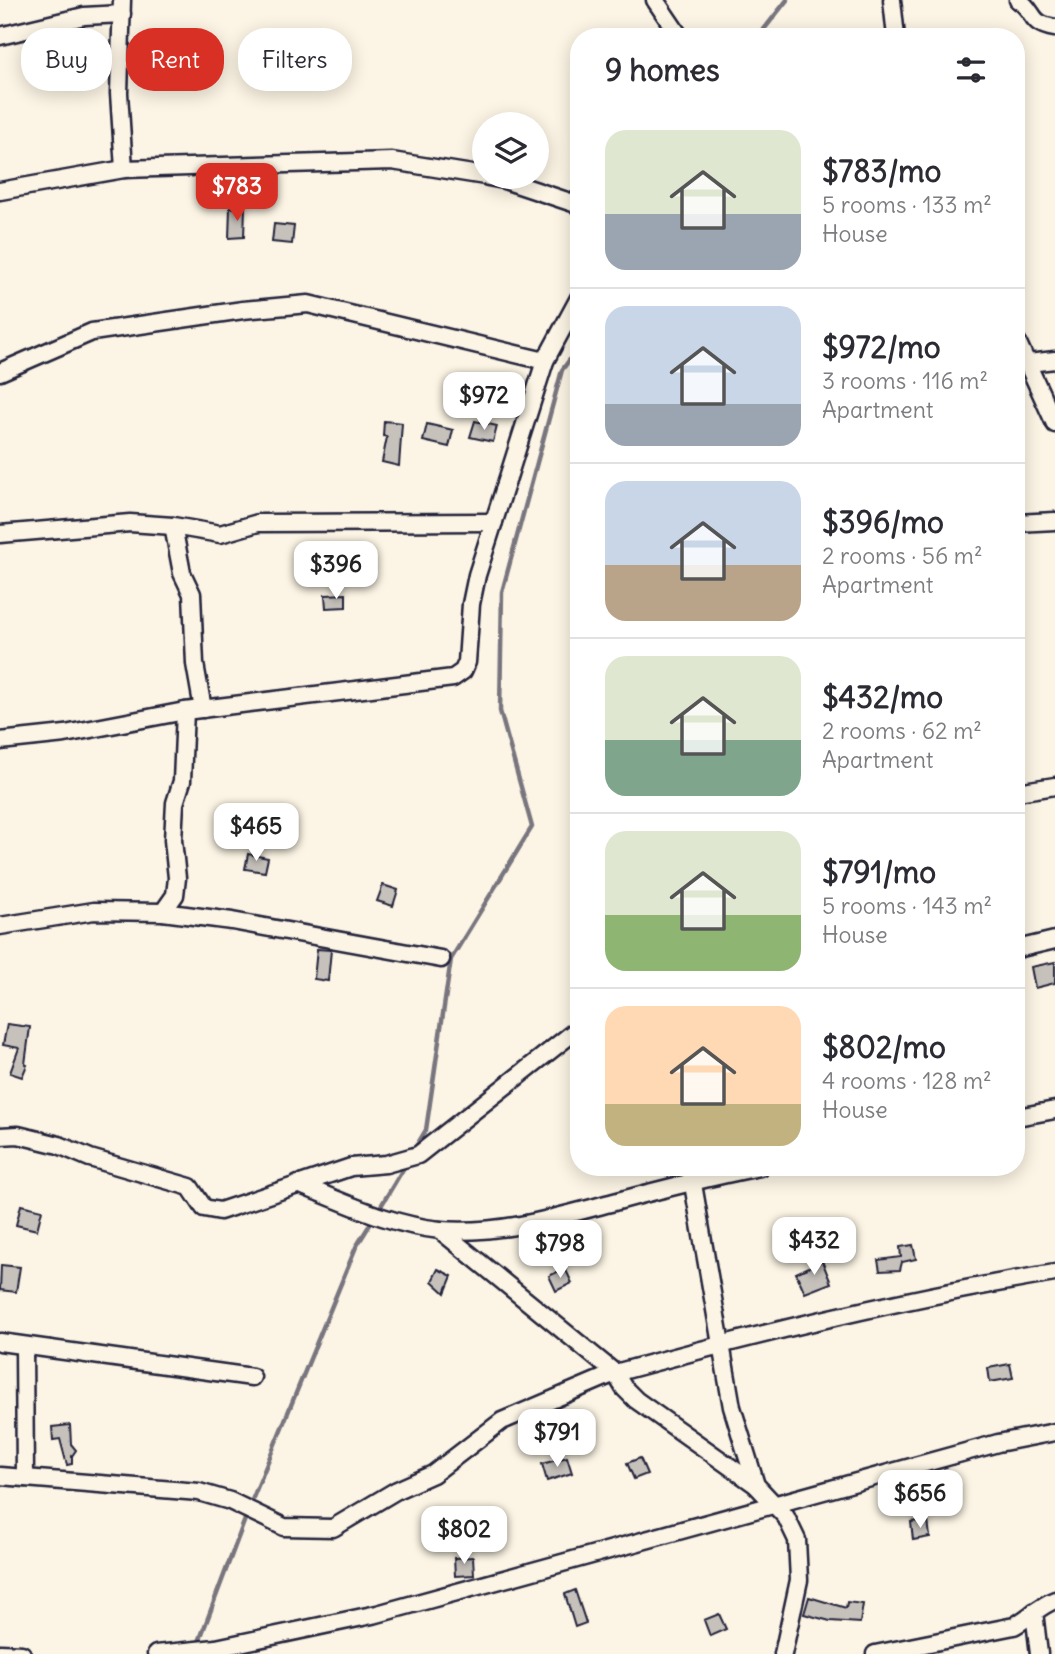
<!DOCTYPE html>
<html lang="en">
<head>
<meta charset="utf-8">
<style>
  :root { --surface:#fff; --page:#f7f7f7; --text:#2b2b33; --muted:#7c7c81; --line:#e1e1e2; --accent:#d93025 }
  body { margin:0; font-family:Delius,sans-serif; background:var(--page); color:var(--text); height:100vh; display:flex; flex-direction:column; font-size:26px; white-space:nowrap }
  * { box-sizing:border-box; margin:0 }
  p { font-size:23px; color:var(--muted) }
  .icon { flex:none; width:38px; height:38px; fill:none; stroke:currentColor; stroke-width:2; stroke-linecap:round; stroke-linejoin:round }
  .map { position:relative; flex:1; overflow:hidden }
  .side { position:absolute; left:570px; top:28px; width:455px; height:1148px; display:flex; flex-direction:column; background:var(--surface); border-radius:28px; box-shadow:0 4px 18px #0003 }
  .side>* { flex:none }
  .banner { position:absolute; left:21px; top:28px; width:444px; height:63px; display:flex; gap:14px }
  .tools { position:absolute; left:472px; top:112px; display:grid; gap:14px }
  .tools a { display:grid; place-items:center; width:77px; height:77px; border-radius:50%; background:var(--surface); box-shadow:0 4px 18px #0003; font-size:35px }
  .price { position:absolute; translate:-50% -60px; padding:0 16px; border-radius:14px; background:#fff; color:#222; font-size:23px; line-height:46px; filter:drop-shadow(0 2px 4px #0008) }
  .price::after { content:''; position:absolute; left:50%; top:42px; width:21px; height:16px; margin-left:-10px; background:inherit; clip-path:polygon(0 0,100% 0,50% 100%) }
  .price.on { background:var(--accent); color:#fff }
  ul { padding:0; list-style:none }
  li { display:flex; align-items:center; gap:21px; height:175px; padding:0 35px }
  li+li { border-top:2px solid var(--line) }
  li span { display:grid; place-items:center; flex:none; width:196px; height:140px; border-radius:21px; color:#555 }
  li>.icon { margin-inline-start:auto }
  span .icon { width:84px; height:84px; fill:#fffc; stroke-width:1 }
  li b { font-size:30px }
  h2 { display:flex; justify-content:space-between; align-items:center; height:84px; padding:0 35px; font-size:30px }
  .tag { padding:0 24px; border-radius:28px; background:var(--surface); box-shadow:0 4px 18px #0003; font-size:24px; line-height:63px }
  .tag.on { background:var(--accent); color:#fff }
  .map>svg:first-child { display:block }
</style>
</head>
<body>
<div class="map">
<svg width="1055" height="1654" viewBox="0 0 1055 1654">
  <rect width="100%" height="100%" fill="#fcf5e5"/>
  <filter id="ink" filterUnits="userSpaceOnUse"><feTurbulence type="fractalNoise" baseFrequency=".0143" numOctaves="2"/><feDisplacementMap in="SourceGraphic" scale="14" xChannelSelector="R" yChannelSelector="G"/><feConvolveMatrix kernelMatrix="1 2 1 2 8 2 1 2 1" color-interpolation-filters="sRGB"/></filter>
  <g filter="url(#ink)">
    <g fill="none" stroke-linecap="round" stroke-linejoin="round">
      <!-- stream -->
      <g stroke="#78757e" stroke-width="4.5">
        <polyline points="758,37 787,0"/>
        <polyline points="414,1150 426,1130 451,959 532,827 500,711 502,592 562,370 579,347"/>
        <polyline points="378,1211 406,1164"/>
        <polyline points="250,1505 356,1247 374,1218"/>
        <polyline points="197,1647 247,1514"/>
      </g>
    </g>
    <!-- building -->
    <g fill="#c6c1bb" stroke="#22223b" stroke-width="2">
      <polygon points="230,208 245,208 244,237 229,238"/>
      <polygon points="274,224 294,226 292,244 272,242"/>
      <polygon points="384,421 402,423 399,466 382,462 387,437 383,436"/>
      <polygon points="475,421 497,426 493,442 470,437"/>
      <polygon points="427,424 453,430 449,447 423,441"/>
      <polygon points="346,594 346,607 326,608 325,595"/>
      <polygon points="248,854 268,858 265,872 245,869"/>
      <polygon points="383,885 398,890 393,906 377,901"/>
      <polygon points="317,949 331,950 328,981 314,979"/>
      <polygon points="1055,962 1055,983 1035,988 1031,967"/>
      <polygon points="7,1024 30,1027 25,1064 27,1065 22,1077 10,1073 19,1048 3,1045"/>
      <polygon points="21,1205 42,1210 37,1230 16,1225"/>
      <polygon points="913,1245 916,1259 902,1262 900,1270 880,1271 878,1260 901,1257 900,1247"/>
      <polygon points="822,1261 831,1283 805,1293 796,1273"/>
      <polygon points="1,1265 20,1267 16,1292 0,1290"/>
      <polygon points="565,1268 572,1283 556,1291 549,1276"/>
      <polygon points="438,1269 452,1276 445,1293 432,1281"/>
      <polygon points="1010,1364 1013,1378 990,1382 988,1368"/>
      <polygon points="70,1425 71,1444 76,1450 72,1456 72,1464 67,1465 60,1439 53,1440 52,1427"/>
      <polygon points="567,1457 572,1473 547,1481 542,1464"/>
      <polygon points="640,1458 647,1474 634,1479 627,1463"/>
      <polygon points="928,1520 930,1537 913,1540 911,1522"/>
      <polygon points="473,1557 474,1575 455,1576 454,1558"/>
      <polygon points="575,1590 586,1623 575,1627 565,1594"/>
      <polygon points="809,1597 846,1608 847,1602 863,1604 860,1623 830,1621 804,1614"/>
      <polygon points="719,1614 726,1629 710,1636 704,1620"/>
    </g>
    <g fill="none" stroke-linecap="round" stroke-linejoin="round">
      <!-- street casing -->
      <g stroke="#22223b" stroke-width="21">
        <g id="street">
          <polyline points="122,0 119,93 124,169"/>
          <polyline points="655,0 680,37"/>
          <polyline points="892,0 896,37"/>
          <path d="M1018,0c18,11 10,24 37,28"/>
          <polyline points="0,36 84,16 122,14"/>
          <polyline points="488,177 504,180 579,205"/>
          <polyline points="0,191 124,169 392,161 485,176"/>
          <polyline points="1017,341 1055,424"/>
          <polyline points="1028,363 1055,360"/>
          <polyline points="0,372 92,332 243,310 308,304 545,361"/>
          <polyline points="1017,523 1055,521"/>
          <polyline points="173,526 182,573 192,594 195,664 203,709"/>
          <polyline points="0,534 130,523 173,526 220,534 258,523 494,522"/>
          <polyline points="0,741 65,734 185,711 453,678 463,671 467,662 471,604 477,575 545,361 579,298"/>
          <polyline points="1017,792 1055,786"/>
          <polyline points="163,912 175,895 177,878 173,840 175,803 182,781 185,711"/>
          <polyline points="0,926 94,911 163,912 232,921 441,959"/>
          <polyline points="1017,949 1055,940"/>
          <polyline points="1017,1117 1055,1110"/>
          <polyline points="0,1136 18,1135 59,1145 90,1158 190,1187 204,1208 220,1211 351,1167 386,1164 418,1155 579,1028"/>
          <polyline points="690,1167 732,1407 756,1485 786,1517 797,1540 799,1580 783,1654"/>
          <path d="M298,1184c46,18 92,41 142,46 60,5 117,-13 174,-28 48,-13 96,-25 146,-35"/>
          <path d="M440,1230l175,143c145,-40 292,-76 440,-100"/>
          <polyline points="0,1342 252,1377"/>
          <polyline points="24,1346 25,1478"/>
          <polyline points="0,1476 199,1492 230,1501 284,1527 333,1528 397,1490 433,1474 502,1421 615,1373 624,1388 636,1400 756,1485"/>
          <polyline points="1034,1612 1039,1654"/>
          <polyline points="0,1653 22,1654"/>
          <polyline points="156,1654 216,1648 377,1614 998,1443 1055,1432"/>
          <path d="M875,1654l139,-28c15,-8 25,-20 41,-26"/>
        </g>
      </g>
      <!-- street -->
      <use href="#street" stroke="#fcf5e5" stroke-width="16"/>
    </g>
  </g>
</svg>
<div class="tools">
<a><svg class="icon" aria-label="layers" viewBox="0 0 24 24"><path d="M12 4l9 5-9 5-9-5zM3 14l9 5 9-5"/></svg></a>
</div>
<b class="price on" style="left:237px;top:223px">$783</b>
<b class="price" style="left:484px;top:432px">$972</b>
<b class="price" style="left:336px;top:601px">$396</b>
<b class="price" style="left:256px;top:863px">$465</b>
<b class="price" style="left:814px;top:1277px">$432</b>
<b class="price" style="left:560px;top:1280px">$798</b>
<b class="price" style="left:557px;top:1469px">$791</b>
<b class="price" style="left:920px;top:1530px">$656</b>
<b class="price" style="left:464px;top:1566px">$802</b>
<div class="banner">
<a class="tag">Buy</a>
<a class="tag on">Rent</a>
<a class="tag">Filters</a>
</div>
<section class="side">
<h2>9 homes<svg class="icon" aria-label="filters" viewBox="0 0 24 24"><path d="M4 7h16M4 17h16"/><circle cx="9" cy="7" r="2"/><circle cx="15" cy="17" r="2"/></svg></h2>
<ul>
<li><span style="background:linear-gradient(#dfe7d0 60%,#9aa5b1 0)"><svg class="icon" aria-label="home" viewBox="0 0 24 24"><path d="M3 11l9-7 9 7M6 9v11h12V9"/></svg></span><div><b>$783/mo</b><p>5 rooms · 133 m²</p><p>House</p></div></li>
<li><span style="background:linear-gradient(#c9d6e8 70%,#9aa5b1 0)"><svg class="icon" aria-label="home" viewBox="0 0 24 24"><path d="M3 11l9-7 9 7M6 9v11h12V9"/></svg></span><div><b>$972/mo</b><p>3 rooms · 116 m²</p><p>Apartment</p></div></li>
<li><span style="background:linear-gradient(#c9d6e8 60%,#b9a48a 0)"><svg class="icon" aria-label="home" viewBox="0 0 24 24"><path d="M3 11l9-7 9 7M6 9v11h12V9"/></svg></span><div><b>$396/mo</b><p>2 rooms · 56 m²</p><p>Apartment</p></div></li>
<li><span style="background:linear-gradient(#dfe7d0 60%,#7fa58c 0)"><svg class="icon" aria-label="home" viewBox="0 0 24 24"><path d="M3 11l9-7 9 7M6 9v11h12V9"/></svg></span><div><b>$432/mo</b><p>2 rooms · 62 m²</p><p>Apartment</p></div></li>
<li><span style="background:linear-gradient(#dfe7d0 60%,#8fb573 0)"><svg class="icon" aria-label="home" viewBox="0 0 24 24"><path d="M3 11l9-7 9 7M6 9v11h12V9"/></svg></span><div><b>$791/mo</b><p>5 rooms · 143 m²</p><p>House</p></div></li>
<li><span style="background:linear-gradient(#ffd9b3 70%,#c2b280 0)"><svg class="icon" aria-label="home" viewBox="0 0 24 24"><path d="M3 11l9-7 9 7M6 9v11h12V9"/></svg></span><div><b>$802/mo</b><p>4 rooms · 128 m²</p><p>House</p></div></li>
</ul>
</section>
</div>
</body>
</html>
